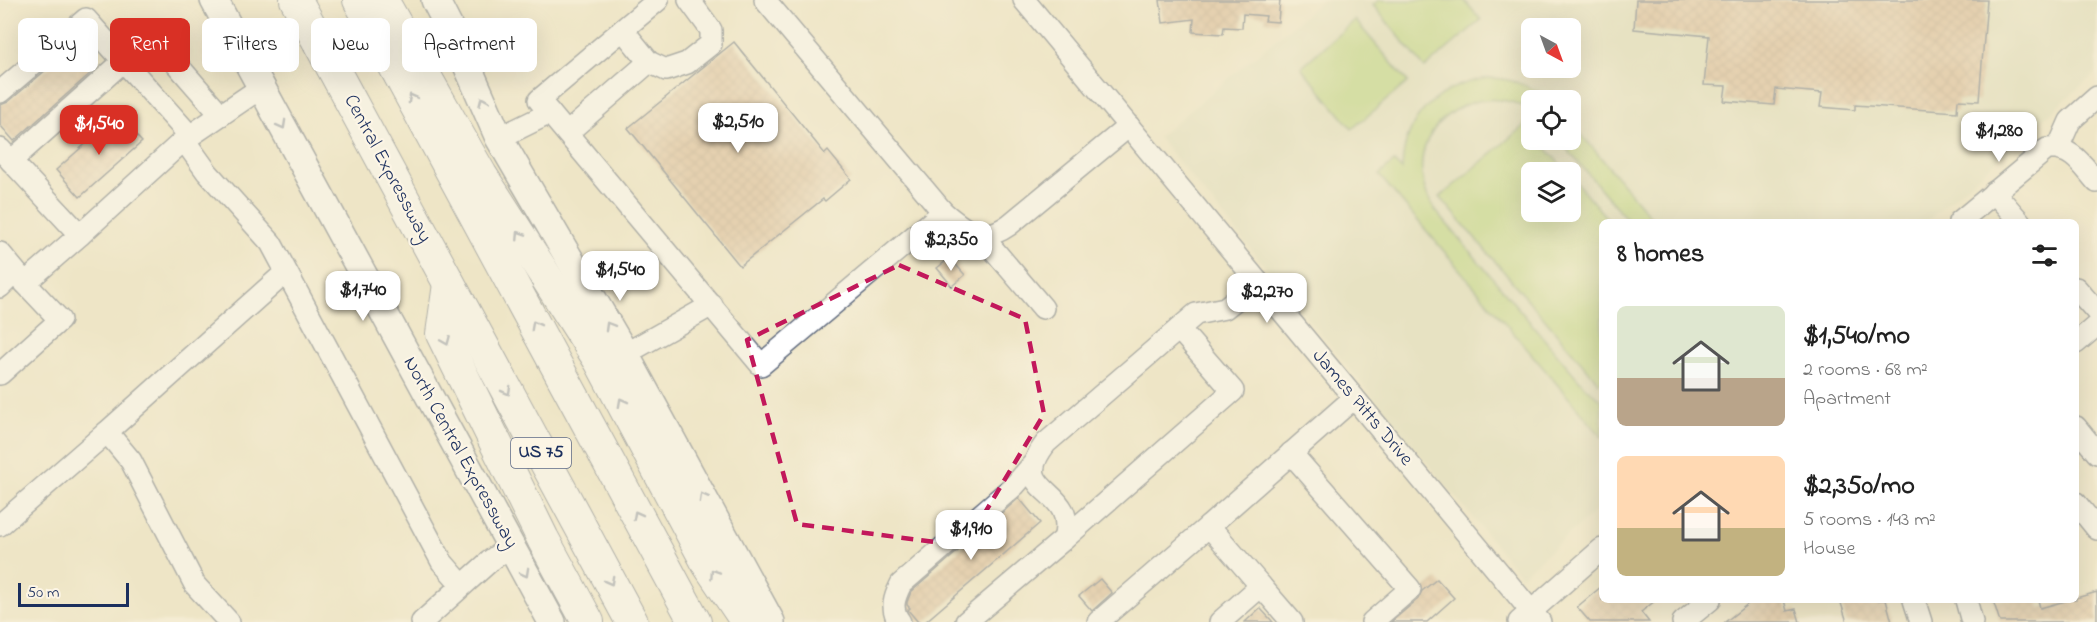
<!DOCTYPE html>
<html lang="en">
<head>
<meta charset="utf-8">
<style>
  :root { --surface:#fff; --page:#f6f6f6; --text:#222; --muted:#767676; --accent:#d93025 }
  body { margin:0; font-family:"Indie Flower",sans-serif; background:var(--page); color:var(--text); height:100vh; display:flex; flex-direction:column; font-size:22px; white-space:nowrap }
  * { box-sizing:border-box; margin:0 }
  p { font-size:20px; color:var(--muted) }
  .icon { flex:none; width:33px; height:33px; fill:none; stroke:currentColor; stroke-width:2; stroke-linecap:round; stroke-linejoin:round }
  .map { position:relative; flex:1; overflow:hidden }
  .drawer { position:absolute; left:1599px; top:219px; width:480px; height:384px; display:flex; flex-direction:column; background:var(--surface); border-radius:9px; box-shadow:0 6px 24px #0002 }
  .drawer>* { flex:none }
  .hud { position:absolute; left:18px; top:18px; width:570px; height:54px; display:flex; gap:12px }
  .needle { width:39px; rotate:139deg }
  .fabs { position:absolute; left:1521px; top:18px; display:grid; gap:12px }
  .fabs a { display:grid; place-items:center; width:60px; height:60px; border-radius:9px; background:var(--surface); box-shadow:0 6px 24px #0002; font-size:30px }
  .scale { position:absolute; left:18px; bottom:15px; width:111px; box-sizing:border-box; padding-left:6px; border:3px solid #1b2f5e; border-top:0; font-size:16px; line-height:21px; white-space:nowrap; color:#1b2f5e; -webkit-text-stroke:4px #fcf5e5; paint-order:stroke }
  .price { position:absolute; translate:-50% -51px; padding:0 14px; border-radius:12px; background:#fff; color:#222; font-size:20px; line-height:39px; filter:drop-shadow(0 2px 3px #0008) }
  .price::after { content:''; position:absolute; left:50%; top:36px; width:18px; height:14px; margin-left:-9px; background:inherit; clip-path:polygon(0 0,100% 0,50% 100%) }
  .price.on { background:var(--accent); color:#fff }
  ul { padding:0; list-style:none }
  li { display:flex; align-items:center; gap:18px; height:150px; padding:0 18px }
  li span { display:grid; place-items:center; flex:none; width:168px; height:120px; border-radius:9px; color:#555 }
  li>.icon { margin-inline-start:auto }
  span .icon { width:72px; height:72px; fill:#fffc; stroke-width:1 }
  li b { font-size:26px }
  h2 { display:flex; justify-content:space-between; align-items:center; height:72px; padding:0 18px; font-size:26px }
  .tag { padding:0 21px; border-radius:9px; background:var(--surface); box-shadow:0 6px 24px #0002; font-size:21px; line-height:54px }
  .tag.on { background:var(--accent); color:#fff }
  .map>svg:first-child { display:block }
</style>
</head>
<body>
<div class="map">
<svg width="2097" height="622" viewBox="0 0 2097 622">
  <defs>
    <pattern id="building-cross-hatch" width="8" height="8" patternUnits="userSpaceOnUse" patternTransform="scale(1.5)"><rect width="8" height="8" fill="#dab894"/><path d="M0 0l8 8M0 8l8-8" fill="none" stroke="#ba9e82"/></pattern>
  </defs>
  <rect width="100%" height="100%" fill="#fcf5e5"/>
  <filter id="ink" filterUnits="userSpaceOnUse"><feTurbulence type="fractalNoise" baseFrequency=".0167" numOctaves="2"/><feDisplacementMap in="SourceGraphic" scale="12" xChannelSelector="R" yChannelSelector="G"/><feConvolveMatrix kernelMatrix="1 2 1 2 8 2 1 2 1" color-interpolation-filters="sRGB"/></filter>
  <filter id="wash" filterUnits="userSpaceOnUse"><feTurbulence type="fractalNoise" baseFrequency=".008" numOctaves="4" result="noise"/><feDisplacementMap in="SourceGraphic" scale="24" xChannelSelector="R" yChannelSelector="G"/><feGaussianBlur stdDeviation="1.35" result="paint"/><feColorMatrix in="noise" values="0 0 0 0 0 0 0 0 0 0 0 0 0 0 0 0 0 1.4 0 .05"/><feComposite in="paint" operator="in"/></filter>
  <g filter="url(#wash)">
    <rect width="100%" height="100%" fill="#eee5c6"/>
    <!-- built -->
    <path fill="#ddddbc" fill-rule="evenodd" d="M1323,0h774v72l-171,150h-324v283l-81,71 -363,-439zM1532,28h38v40h-38zM1532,100h38v40h-38zM1532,172h38v40h-38z"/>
    <!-- green -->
    <g fill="#b7d47a" stroke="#69826c" stroke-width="1.5">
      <polygon points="1379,0 1464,0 1481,20 1425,68 1373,5"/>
      <polygon points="1355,20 1408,82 1352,129 1301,67"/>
      <path d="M1489,78c24,0 43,9 62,22h-19l-1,11c-50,-33 -120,9 -108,70 2,11 7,21 13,30l149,176 17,13v37l-223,-262 15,-13 8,8c1,-53 36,-85 87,-92z"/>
      <polygon points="1571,122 1655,222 1629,222 1559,140 1570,140"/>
      <polygon points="1526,124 1531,131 1532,140 1539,140 1567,172 1532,172 1532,212 1570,212 1571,176 1610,222 1602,222 1602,380 1599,383 1440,197"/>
    </g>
    <g id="blocks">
      <!-- building -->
      <g fill="url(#building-cross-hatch)">
        <polygon points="1160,0 1280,0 1278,22 1265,21 1266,16 1243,14 1242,28 1224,27 1223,34 1193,32 1194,19 1163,23"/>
        <polygon points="1636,0 1987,0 1979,101 1958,100 1957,112 1855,105 1855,110 1820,107 1822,93 1776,89 1774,105 1724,101 1726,86 1704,85 1709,36 1634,29"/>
        <polygon points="734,42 825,154 828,151 851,179 825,201 823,199 740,266 628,128"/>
        <polygon points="72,48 93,71 14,141 0,125 0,105 8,102"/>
        <polygon points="117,116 142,142 80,197 56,170"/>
        <polygon points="950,258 965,275 952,286 937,268"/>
        <polygon points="1019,498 1040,523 925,622 918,622 908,610 910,608 907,605 907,602 911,592"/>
        <polygon points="1100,579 1112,593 1092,611 1079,596"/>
        <polygon points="1437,579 1454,598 1427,622 1391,622 1418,599 1422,591"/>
        <polygon points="1602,586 1602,600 1656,600 1641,612 1649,622 1590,622 1577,607"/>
        <polygon points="2097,592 2097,622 2000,622 1993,600 2038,600 2040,608 2069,600 2076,600 2076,598"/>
        <polygon points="1753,600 1784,600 1787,611 1796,609 1800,622 1725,622"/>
        <polygon points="1840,600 1886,600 1892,622 1847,622"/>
        <polygon points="1260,608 1273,622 1245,622"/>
      </g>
    </g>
  </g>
  <g filter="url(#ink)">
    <use href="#blocks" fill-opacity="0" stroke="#656f82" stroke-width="1.5"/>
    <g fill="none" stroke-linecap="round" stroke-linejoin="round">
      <!-- minor casing -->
      <g stroke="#656f82" stroke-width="24">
        <g id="minor">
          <polyline points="658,0 539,100 761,365 943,212"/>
          <path d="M765,0l178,212c23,19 38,33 66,13l120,-99"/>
          <polyline points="1024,0 1540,622"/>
          <polyline points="623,30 649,62 666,70 687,63 711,44 711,30 689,0"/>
          <polyline points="0,92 86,19 190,136"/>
          <polyline points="567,133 649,62"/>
          <polyline points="499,138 550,113"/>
          <polyline points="184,140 207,172 271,243 442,562 462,585"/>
          <polyline points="2058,148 2070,121 2097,97"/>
          <polyline points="0,149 80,235 184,140 262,87"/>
          <polyline points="11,161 152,36 221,115"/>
          <polyline points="1994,192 2020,222"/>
          <path d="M1959,222l88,-73c26,-2 35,16 50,33"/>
          <polyline points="982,236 1043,308"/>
          <polyline points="0,253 25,283"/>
          <polyline points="0,287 15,272"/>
          <polyline points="2076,288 2097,312"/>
          <polyline points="2076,343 2097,325"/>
          <polyline points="625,354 712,305"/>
          <polyline points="0,374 60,320 25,283 80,235"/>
          <polyline points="2076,427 2097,453"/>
          <polyline points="1291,453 1410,589 1372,622"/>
          <polyline points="2076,503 2097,529"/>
          <polyline points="0,525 107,432"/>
          <polyline points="1209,526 1354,398"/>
          <polyline points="1064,539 1233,391 1179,329"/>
          <polyline points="1261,586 1292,622"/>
          <polyline points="1914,600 1921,622"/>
          <polyline points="1966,600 1972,622"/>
          <polyline points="229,622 195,585 131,461 107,432 286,272"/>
          <polyline points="422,622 490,561 510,546"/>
          <path d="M900,622c-10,-13 -6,-24 1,-38l114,-99 19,-22"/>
          <path d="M966,622l98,-83c15,-54 -59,-43 -18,-96l150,-129 29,-6 33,-26"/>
          <polyline points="1098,622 1209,526 1261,586 1220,622"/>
          <polyline points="1519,622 1602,549"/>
          <polyline points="1683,622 1710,600"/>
        </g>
      </g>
      <!-- major casing -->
      <g stroke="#656f82" stroke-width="30">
        <g id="major">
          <polyline points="214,0 552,622"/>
          <polyline points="435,0 459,47 499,138 625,354 771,622"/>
        </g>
      </g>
      <!-- highway casing -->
      <g stroke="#656f82" stroke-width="34">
        <g id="highway">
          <polyline points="296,0 632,622"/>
          <polyline points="359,0 695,622"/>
          <polyline points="382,0 481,175 600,361 708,564 747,622"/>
          <polyline points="449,284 442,334 543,539 588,622"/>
        </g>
      </g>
      <!-- minor -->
      <use href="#minor" stroke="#fff" stroke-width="21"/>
      <!-- major -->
      <use href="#major" stroke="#fff" stroke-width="27"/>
      <!-- highway -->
      <use href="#highway" stroke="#fff" stroke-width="32"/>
    </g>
    <!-- one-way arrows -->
    <defs><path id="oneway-chevron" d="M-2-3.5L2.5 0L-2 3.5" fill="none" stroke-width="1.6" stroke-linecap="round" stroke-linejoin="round" transform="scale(1.5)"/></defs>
    <g stroke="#8d97ae">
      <use href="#oneway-chevron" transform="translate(412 98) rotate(-119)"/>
      <use href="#oneway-chevron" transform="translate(483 101) rotate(-114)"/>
      <use href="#oneway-chevron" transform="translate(282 125) rotate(61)"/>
      <use href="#oneway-chevron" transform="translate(520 235) rotate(-123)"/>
      <use href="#oneway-chevron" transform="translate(535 325) rotate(-118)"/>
      <use href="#oneway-chevron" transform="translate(609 326) rotate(-120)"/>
      <use href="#oneway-chevron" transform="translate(446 341) rotate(67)"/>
      <use href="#oneway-chevron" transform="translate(507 391) rotate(62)"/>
      <use href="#oneway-chevron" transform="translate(622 402) rotate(-118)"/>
      <use href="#oneway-chevron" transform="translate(703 497) rotate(-119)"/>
      <use href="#oneway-chevron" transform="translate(637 515) rotate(-118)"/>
      <use href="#oneway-chevron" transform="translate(525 573) rotate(61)"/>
      <use href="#oneway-chevron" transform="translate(714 573) rotate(-124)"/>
      <use href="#oneway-chevron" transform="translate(610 581) rotate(62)"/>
    </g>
  </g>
  <!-- marked area -->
  <path d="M0 0H2097V622H0ZM899,265l126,54 19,95 -79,132 -168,-22 -50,-184z" fill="#eee5c6" fill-opacity=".55" fill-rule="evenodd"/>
  <path fill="none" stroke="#c2185b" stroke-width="4.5" stroke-dasharray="12 8" stroke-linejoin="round" d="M899,265l126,54 19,95 -79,132 -168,-22 -50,-184z"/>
  <g text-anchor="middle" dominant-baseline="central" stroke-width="4.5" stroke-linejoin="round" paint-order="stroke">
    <!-- shield labels -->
    <rect fill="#fcf5e5" stroke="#5e6a86" stroke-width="1.5" x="511" y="438" width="60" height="30" rx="4.5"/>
    <g font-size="18" font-weight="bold" fill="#1b2f5e">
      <text x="541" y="453">US 75</text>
    </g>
    <!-- street labels -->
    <g font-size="20" fill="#1b2f5e" stroke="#fcf5e5">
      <text transform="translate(387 169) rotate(62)">Central Expressway</text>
      <text transform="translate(1362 408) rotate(50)">James Pitts Drive</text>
      <text transform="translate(460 453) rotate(61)">North Central Expressway</text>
    </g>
  </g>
</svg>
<div class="fabs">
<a><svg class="needle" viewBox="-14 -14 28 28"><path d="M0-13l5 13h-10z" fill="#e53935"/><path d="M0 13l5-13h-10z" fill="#767676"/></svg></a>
<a><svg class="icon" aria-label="locate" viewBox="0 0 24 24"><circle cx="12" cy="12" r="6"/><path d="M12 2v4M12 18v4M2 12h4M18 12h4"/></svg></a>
<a><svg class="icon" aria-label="layers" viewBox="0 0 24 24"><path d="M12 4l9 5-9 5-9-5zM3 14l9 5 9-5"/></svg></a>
</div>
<div class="scale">50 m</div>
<b class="price" style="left:738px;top:154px">$2,510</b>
<b class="price on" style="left:99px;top:156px">$1,540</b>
<b class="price" style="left:1999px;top:163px">$1,280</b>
<b class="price" style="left:951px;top:272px">$2,350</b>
<b class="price" style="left:620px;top:302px">$1,540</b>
<b class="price" style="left:363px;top:322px">$1,740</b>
<b class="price" style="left:1267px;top:324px">$2,270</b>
<b class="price" style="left:971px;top:561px">$1,910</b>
<div class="hud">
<a class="tag">Buy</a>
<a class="tag on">Rent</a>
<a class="tag">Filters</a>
<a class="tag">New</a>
<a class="tag">Apartment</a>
</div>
<section class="drawer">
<h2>8 homes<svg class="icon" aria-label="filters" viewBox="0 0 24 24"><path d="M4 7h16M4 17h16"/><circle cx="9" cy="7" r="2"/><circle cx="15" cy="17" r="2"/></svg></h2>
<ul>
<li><span style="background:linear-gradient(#dfe7d0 60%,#b9a48a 0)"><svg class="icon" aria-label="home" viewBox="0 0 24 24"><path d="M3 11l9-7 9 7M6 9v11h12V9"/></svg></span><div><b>$1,540/mo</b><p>2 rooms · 68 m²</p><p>Apartment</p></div></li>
<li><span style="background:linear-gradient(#ffd9b3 60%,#c2b280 0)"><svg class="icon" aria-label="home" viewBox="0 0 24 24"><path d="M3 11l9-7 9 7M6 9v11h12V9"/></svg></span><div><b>$2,350/mo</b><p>5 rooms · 143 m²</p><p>House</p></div></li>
</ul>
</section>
</div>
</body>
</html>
